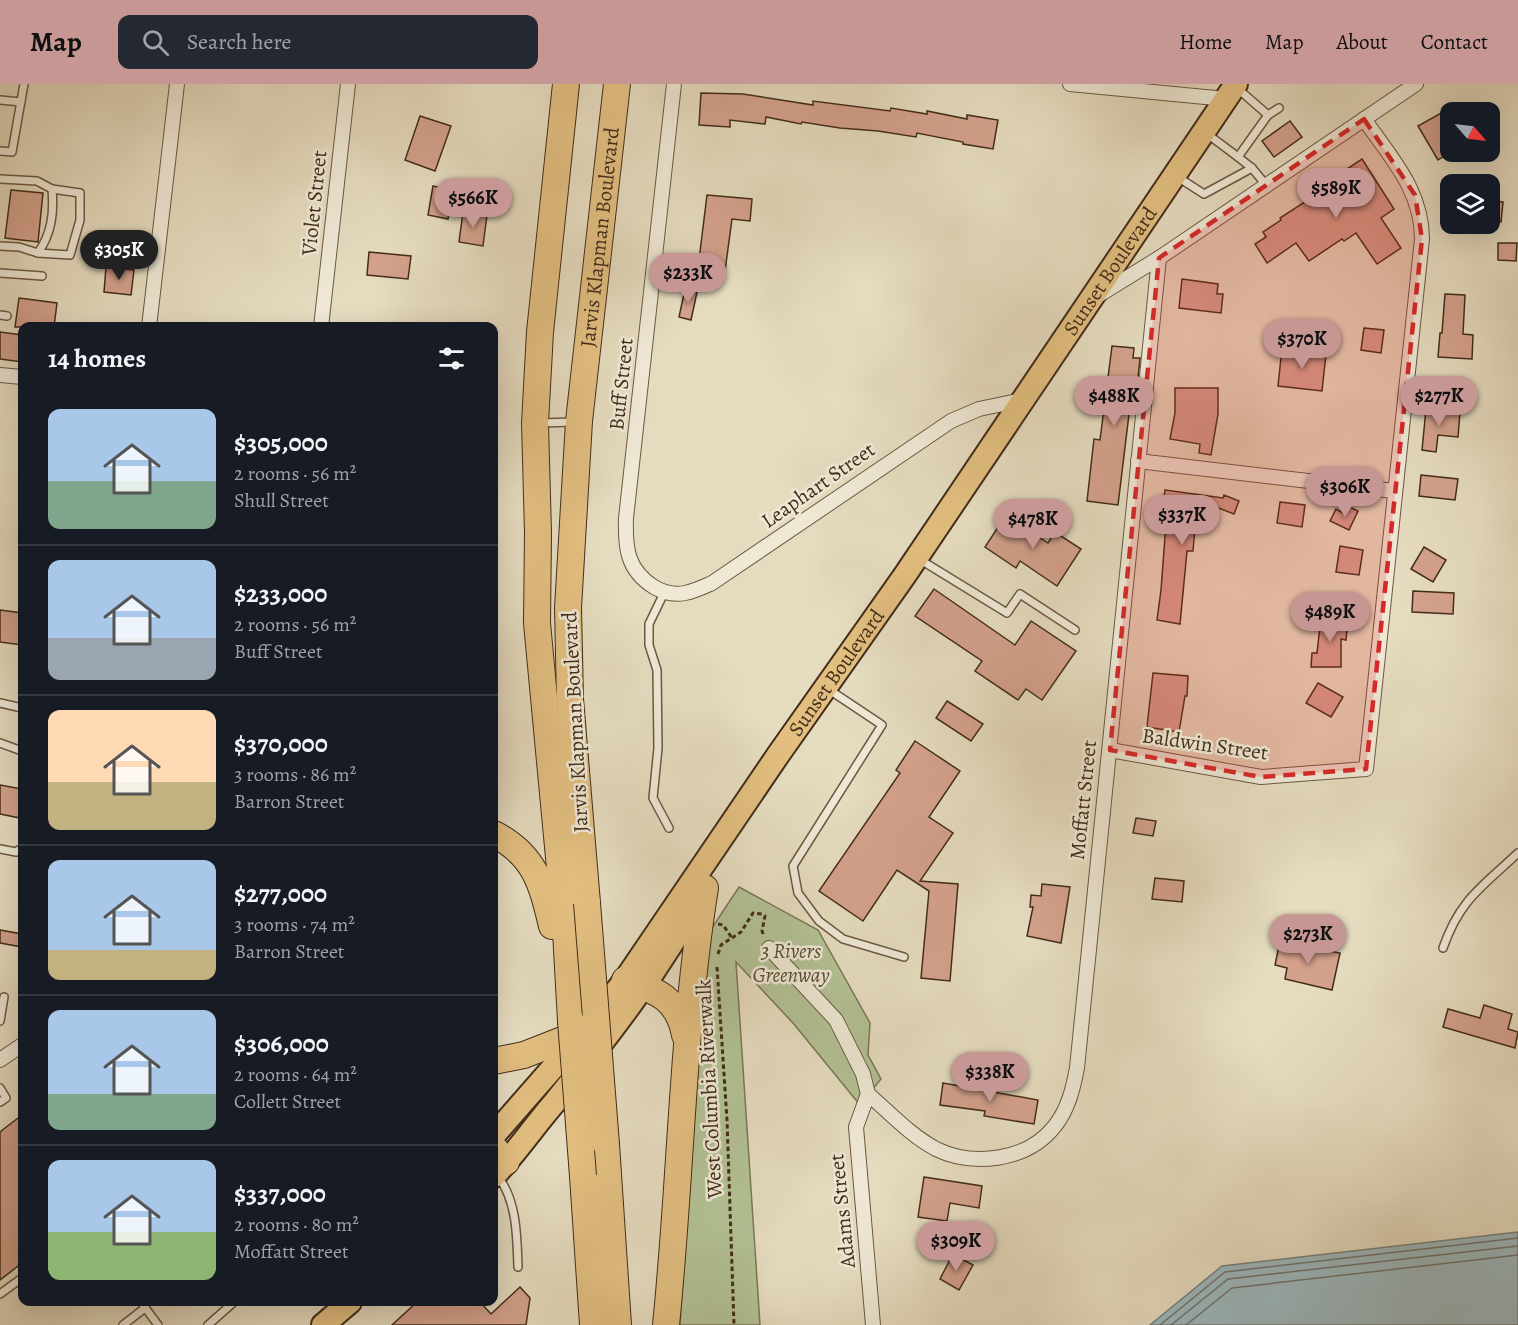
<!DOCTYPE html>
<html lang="en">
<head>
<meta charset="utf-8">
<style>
  :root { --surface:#171b24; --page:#242831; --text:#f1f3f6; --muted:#9ea1a6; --line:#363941; --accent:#c59692 }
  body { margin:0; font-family:Alegreya,serif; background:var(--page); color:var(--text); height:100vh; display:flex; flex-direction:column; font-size:22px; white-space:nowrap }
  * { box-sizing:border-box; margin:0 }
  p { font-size:20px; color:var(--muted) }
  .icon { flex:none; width:33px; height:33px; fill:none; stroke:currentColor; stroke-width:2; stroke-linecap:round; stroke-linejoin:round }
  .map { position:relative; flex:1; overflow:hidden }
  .details { position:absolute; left:18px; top:238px; width:480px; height:984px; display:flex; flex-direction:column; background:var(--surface); border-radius:12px; box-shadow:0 6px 24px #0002 }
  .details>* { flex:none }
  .needle { width:39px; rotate:118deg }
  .controls { position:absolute; left:1440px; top:18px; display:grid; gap:12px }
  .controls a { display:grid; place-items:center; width:60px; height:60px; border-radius:12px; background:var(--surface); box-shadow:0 6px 24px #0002; font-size:30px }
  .price { position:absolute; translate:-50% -51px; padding:0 14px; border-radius:21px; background:var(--accent); color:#111; font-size:20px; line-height:39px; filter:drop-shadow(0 2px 3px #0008) }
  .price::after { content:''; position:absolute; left:50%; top:36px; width:18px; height:14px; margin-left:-9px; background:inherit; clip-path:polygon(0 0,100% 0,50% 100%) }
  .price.active { background:#222; color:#fff }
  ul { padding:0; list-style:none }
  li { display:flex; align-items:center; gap:18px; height:150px; padding:0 30px }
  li+li { border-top:2px solid var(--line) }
  li span { display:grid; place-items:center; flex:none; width:168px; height:120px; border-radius:12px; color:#555 }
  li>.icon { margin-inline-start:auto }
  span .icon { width:72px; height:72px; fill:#fffc; stroke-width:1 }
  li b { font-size:26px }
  h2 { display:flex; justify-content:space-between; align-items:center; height:72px; padding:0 30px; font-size:26px }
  header { display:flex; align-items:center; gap:36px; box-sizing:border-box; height:84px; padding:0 30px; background:var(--accent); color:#111 }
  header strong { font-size:28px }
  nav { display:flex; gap:33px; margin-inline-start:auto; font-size:21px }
  .search { width:420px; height:54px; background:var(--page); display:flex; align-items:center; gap:15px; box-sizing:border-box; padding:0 21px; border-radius:12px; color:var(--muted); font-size:22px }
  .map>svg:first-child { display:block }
</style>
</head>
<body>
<header>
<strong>Map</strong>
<div class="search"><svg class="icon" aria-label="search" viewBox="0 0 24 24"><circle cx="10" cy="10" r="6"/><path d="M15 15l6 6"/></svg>Search here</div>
<nav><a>Home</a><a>Map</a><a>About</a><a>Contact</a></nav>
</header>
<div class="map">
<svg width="1518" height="1241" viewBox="0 0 1518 1241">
  <rect width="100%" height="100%" fill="#e5dbbf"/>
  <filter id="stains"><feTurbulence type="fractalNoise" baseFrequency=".00333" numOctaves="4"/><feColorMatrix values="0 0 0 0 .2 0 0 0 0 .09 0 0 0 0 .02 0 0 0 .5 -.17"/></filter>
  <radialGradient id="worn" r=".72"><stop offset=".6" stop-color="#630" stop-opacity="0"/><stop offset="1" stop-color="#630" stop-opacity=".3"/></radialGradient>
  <!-- green -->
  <polygon fill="#b2c194" stroke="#7a7757" stroke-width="1.5" points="739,803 818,846 870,939 868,971 881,995 860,1021 793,939 736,878 760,1241 680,1241 704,856"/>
  <!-- water -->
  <polygon fill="#9cb8be" stroke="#78807c" stroke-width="1.5" points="1518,1148 1518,1241 1150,1241 1222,1182"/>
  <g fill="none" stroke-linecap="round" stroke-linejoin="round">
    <!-- shore -->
    <g stroke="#70726c" stroke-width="1.5">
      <polyline points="1160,1241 1225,1188 1518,1154"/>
      <polyline points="1171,1241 1228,1195 1518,1162"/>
      <polyline points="1186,1241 1232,1204 1518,1171"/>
    </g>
  </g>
  <!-- building -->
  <g fill="#d4a18c" stroke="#432d1a" stroke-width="1.5">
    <polygon points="701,9 743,10 813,21 813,17 890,27 891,24 927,30 927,27 967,35 967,31 998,36 993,65 963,60 963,58 917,49 916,53 878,47 840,44 802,38 801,40 766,33 765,40 730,36 730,43 699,41"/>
    <polygon points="1450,24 1450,68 1438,76 1418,42"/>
    <polygon points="420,32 451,42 435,87 405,76"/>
    <polygon points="1290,37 1302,53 1274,73 1262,57"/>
    <polygon points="1362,75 1394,125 1381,134 1401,164 1377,180 1356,149 1344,157 1342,155 1309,177 1296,159 1267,179 1255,160 1266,153 1263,148 1281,136 1280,134 1314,112 1312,108"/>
    <polygon points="433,102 453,106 448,135 428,131"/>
    <polygon points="11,106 43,109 38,158 5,154"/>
    <polygon points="707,111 752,115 750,137 732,135 725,187 698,184"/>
    <polygon points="1490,117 1503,118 1501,138 1490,137"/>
    <polygon points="463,128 487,131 483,162 459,158"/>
    <polygon points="1498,159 1517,159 1516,177 1498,176"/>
    <polygon points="369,168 411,172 408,195 367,191"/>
    <polygon points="106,183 134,186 131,211 104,208"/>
    <polygon points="1182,195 1218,200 1217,210 1223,210 1221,229 1179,224"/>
    <polygon points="685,205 697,208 691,236 679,233"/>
    <polygon points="1445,210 1465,211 1463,250 1473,251 1472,275 1438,273 1440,249 1442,249"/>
    <polygon points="19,214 57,219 54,243 15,243"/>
    <polygon points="1364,244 1384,246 1381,269 1361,266"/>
    <polygon points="0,248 22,251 22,278 0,275"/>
    <polygon points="1112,262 1134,264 1133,274 1140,274 1135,323 1130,322 1118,421 1087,417 1094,355 1100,356"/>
    <polygon points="1282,264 1326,270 1322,307 1278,302"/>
    <polygon points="1175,304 1218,304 1218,330 1211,371 1199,369 1200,360 1170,355 1175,329"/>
    <polygon points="1426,325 1460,328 1458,353 1438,351 1436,368 1422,366"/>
    <polygon points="1421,391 1458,395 1455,416 1419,412"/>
    <polygon points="1165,406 1223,414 1224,411 1239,417 1234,430 1203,418 1201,431 1196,431 1193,467 1187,467 1180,540 1157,536 1161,506 1167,426 1162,426"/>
    <polygon points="1280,418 1305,421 1302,443 1277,439"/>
    <polygon points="1347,422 1358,427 1349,446 1330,437 1336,425 1343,429"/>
    <polygon points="1006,431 1048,459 1055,448 1081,465 1057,502 1020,477 1016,484 985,463"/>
    <polygon points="1340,462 1363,466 1359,491 1336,488"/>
    <polygon points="1424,463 1446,476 1433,498 1411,485"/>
    <polygon points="934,505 1015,561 1031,537 1076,567 1042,616 1026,605 1018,616 975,587 982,577 915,532"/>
    <polygon points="1413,507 1454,509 1453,530 1412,528"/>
    <polygon points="0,526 22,529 22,561 0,558"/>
    <polygon points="1321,533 1348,535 1346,556 1341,555 1341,583 1311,583 1312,569 1317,569"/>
    <polygon points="1153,589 1188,592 1187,612 1185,612 1179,648 1147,643"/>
    <polygon points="1318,599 1343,613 1331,633 1306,619"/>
    <polygon points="947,617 983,640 971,657 936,634"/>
    <polygon points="915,657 960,687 929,733 953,749 920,797 958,800 950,897 921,894 929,807 897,786 863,837 819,807 900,689 896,686"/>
    <polygon points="0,701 22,705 20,734 0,730"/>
    <polygon points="1136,734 1156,737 1153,752 1133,749"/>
    <polygon points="1155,794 1184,797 1182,818 1152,815"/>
    <polygon points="1042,800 1070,803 1061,859 1027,852 1033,823 1030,823 1031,811 1041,812"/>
    <polygon points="0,846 22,850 22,863 0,859"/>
    <polygon points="1280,857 1340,869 1332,906 1285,895 1287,884 1275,881"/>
    <polygon points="1484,921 1512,930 1508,945 1518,948 1515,964 1443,943 1448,925 1480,934"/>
    <polygon points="943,999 1038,1016 1034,1040 984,1032 985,1027 940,1021"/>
    <polygon points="22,1031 22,1179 0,1196 0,1048"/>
    <polygon points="924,1093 982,1102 979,1124 950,1119 947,1137 918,1133"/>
    <polygon points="953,1170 973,1181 959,1206 940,1195"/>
    <polygon points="520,1203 530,1214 526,1241 392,1241 417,1218 480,1218 491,1230"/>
  </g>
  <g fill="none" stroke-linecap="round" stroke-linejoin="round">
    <!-- lane casing -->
    <g stroke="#6c5843" stroke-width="10">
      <g id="lane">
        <polyline points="1237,4 1268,31"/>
        <polyline points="0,16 21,18"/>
        <polyline points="1206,49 1238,73 1268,31 1279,24"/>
        <polyline points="0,67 12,68 24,0"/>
        <polyline points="1238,73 1252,84 1266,101"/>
        <polyline points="1176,92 1204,110 1252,84"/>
        <path d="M0,95l37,2 15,8c2,23 0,44 -14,64l-19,-6 -19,-1"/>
        <polyline points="38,169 70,171 80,136 80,109 52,105"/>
        <polyline points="0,189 42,192"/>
        <polyline points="0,231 7,232"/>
        <polyline points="540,339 574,338"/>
        <polyline points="919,475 1007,529 1020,510 1075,546"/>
        <polyline points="664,509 649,540 649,561 657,586 658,664 653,714 669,744"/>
        <polyline points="828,605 882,641 793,782 798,809 819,837 843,855 904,873"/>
        <polyline points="0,619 22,624"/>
        <polyline points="0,659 22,667"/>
        <polyline points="0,765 16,768 22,764"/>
        <path d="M1443,864c17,-49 39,-61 75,-95"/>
        <polyline points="0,937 4,913"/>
        <polyline points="0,1004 6,1014 0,1018"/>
        <path d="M499,1094c18,24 18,60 19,89"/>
        <polyline points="0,1210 22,1194"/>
        <polyline points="141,1218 158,1241"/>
        <polyline points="123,1241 145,1224"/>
        <polyline points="208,1241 234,1218"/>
      </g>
    </g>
    <!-- street casing -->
    <g stroke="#6c5843" stroke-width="16">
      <g id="street">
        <path d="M674,0l-48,434c-1,30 1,52 28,69 10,6 20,8 31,6 10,-2 18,-6 27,-10l239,-162 28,-12 43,-9"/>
        <polyline points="1070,0 1226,15"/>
        <polyline points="1099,211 1159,174 1416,0"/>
        <polyline points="149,243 177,0"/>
        <polyline points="321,243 348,0"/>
        <polyline points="0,291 22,293"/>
        <polyline points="1138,377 1394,407"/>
        <path d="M1110,666l151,27 105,-8 56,-530c0,-49 -31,-81 -58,-120"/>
        <polyline points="769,864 836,936 863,990 868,1010"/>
        <polyline points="0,976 22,961"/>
        <path d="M868,1010c22,19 42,41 68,55 37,18 91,12 118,-22 14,-17 19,-38 23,-59l82,-810"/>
        <polyline points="868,1010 856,1043 873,1241"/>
      </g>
    </g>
    <!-- primary casing -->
    <g stroke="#432d1a" stroke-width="26">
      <g id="primary">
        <path id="s1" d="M494,1051l91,-104 40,-51 153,-225 127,-180 331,-491"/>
        <path d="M494,1092c22,-23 40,-50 61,-74 54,-67 106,-134 147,-210"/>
        <polyline points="323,1241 350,1218"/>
      </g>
    </g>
    <!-- highway casing -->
    <g stroke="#432d1a" stroke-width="28">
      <g id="highway">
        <polyline points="566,0 540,248 535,339 538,449 537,539 566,848 571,937"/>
        <path d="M494,750c41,21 48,50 58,92"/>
        <path id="s2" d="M587,819l-17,-204 -2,-91 11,-187 38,-337"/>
        <path d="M625,896c32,11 53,18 60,55"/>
        <polyline points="494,977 524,971 585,947"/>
        <polyline points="606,1060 618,1241"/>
        <polyline points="494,1064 506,1078"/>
        <polyline points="583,1092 593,1241"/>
        <path d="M666,1241c15,-146 16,-293 39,-437"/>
      </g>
    </g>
    <!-- path -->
    <g stroke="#432d1a" stroke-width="3" stroke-dasharray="4.5 3" stroke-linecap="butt">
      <polyline points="718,840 723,841 732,854"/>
      <polyline points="718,870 721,861 741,848 753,829 762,830 765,832 762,847 764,852"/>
      <polyline points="717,883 727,1036 734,1241"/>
    </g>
    <!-- lane -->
    <use href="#lane" stroke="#eee8d5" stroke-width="7"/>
    <!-- street -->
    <use href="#street" stroke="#eee8d5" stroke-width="14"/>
    <!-- primary -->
    <use href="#primary" stroke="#e2be80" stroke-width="22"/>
    <!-- highway -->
    <use href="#highway" stroke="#e2be80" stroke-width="26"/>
    <!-- highway-bridge casing -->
    <g stroke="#432d1a" stroke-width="28" stroke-linecap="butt">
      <g id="highway-bridge">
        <polyline points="587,819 606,1060"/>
        <polyline points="571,937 583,1092"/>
      </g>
    </g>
    <!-- highway-bridge -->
    <use href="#highway-bridge" stroke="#e2be80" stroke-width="26"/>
  </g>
  <!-- marked area -->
  <path fill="#d62828" fill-opacity="0.2" stroke="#d62828" stroke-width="4.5" stroke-dasharray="12 8" stroke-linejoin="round" d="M1364,35l51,76 7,44 -56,530 -105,8 -151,-27 49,-492z"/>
  <g text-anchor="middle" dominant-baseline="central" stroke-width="5" stroke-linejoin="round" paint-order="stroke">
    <!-- street labels -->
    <g font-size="21" fill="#432d1a" stroke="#eee8d5">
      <text transform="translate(314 119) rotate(-84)">Violet Street</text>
      <text stroke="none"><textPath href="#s2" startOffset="668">Jarvis Klapman Boulevard</textPath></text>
      <text stroke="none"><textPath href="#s1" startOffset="1062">Sunset Boulevard</textPath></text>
      <text transform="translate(621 300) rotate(-84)">Buff Street</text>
      <text transform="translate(818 401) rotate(-35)">Leaphart Street</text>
      <text stroke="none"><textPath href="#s1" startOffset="576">Sunset Boulevard</textPath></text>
      <text transform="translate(575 638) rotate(-93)">Jarvis Klapman Boulevard</text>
      <text transform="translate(1205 660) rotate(8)">Baldwin Street</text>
      <text transform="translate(1083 716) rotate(-84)">Moffatt Street</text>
      <text transform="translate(709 1005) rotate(-93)">West Columbia Riverwalk</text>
      <text transform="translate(842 1127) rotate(-96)">Adams Street</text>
    </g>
    <!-- park labels -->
    <g font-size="21" font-style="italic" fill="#594b32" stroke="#eee8d5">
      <text x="791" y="867">3 Rivers<tspan x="791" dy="24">Greenway</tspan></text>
    </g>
  </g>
  <rect width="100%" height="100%" filter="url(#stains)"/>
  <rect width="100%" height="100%" fill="url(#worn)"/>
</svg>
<div class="controls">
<a><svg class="needle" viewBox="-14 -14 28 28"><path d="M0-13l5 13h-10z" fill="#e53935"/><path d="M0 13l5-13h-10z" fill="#9ea1a6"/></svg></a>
<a><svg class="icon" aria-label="layers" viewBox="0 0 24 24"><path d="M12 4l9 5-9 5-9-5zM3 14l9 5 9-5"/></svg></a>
</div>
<b class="price" style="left:1336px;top:135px">$589K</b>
<b class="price" style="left:473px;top:145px">$566K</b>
<b class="price active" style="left:119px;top:197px">$305K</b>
<b class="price" style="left:688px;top:220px">$233K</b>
<b class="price" style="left:1302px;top:286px">$370K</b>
<b class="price" style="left:1114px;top:343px">$488K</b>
<b class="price" style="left:1439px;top:343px">$277K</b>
<b class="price" style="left:1345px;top:434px">$306K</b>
<b class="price" style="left:1182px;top:462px">$337K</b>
<b class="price" style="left:1033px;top:466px">$478K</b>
<b class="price" style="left:1330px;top:559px">$489K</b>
<b class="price" style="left:1308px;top:881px">$273K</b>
<b class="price" style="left:990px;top:1019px">$338K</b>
<b class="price" style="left:956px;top:1188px">$309K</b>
<section class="details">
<h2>14 homes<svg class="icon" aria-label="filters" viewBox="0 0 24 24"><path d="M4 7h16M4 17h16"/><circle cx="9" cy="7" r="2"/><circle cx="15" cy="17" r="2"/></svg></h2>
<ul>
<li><span style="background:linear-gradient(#a9c7e8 60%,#7fa58c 0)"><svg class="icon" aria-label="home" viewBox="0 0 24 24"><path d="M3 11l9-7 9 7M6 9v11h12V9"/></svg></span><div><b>$305,000</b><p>2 rooms · 56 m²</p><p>Shull Street</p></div></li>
<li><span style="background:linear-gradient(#a9c7e8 65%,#9aa5b1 0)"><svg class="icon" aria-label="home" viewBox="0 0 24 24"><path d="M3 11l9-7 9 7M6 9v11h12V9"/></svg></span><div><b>$233,000</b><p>2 rooms · 56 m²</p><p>Buff Street</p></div></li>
<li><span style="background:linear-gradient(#ffd9b3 60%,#c2b280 0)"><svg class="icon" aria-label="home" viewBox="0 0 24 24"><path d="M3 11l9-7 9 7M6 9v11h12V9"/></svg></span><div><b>$370,000</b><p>3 rooms · 86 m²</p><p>Barron Street</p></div></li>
<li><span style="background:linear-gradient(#a9c7e8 75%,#c2b280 0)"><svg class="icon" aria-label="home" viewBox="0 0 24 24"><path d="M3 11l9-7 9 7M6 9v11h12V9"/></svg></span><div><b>$277,000</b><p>3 rooms · 74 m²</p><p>Barron Street</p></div></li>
<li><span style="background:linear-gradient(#a9c7e8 70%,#7fa58c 0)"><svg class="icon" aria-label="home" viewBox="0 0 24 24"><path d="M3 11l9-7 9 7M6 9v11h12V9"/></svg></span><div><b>$306,000</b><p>2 rooms · 64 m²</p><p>Collett Street</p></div></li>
<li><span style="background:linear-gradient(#a9c7e8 60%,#8fb573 0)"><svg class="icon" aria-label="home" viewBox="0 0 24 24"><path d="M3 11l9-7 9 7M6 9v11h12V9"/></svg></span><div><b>$337,000</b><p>2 rooms · 80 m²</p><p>Moffatt Street</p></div></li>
</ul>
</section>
</div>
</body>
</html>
